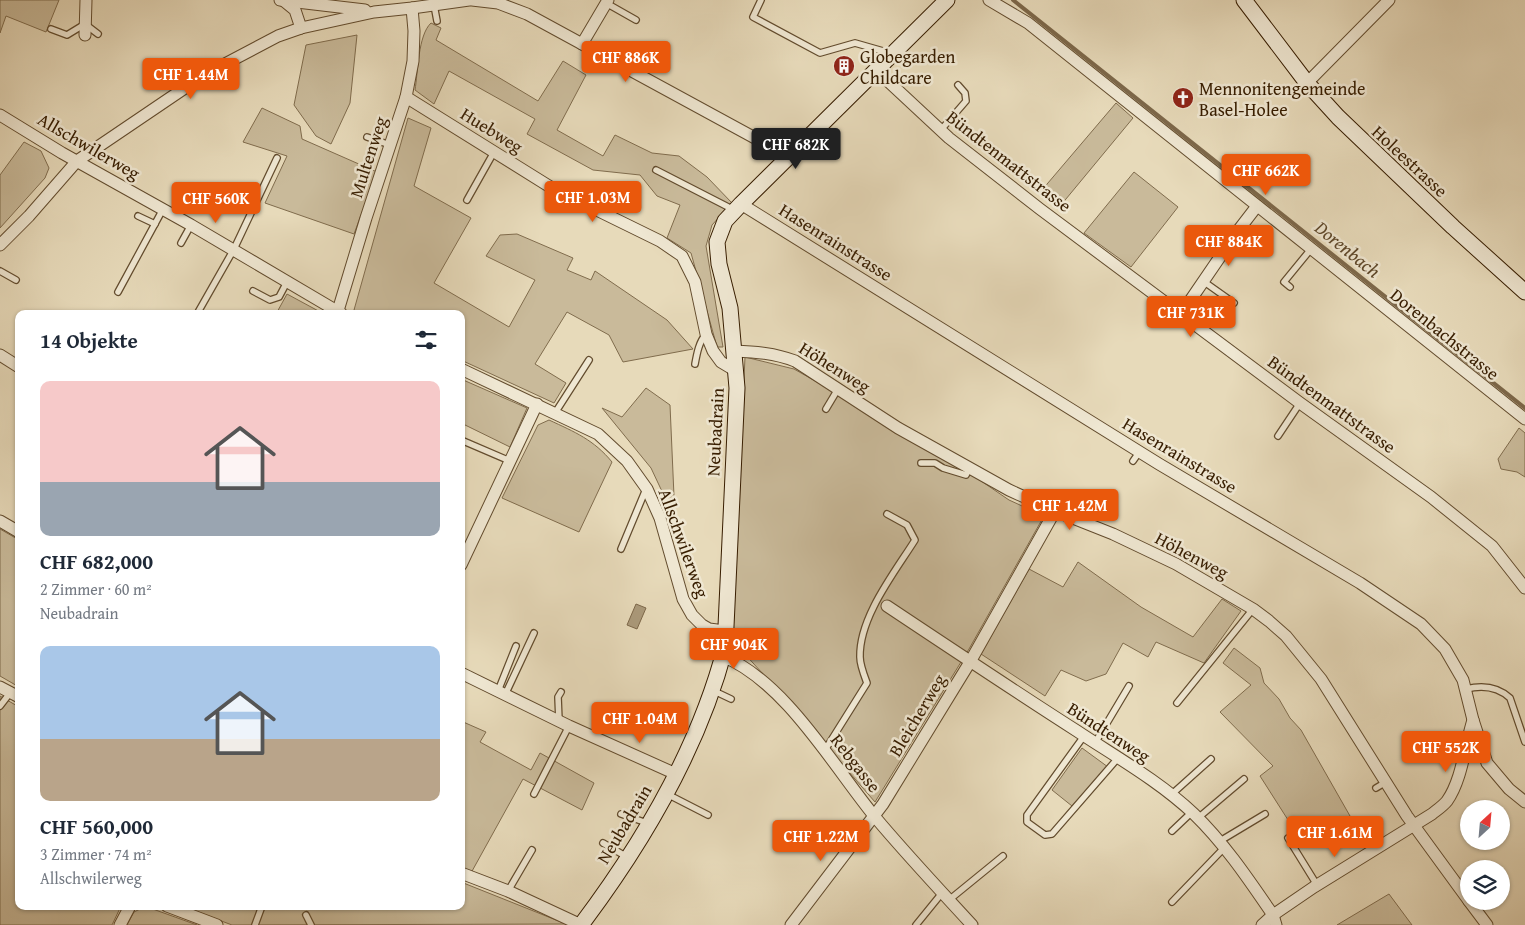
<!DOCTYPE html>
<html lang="de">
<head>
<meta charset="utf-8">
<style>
  :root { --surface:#fff; --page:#f2f2f3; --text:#1f2937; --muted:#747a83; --accent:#ea580c }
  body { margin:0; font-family:"Gentium Book Plus",serif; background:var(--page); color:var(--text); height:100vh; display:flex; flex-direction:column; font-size:19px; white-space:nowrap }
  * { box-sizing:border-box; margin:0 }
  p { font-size:16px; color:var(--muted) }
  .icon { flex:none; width:28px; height:28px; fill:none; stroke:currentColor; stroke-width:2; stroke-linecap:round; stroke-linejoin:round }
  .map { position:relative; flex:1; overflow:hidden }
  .sheet { position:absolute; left:15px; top:310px; width:450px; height:600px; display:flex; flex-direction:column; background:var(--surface); border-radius:10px; box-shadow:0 1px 4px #0004 }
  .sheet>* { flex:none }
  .needle { width:32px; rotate:26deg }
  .controls { position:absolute; left:1460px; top:800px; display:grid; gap:10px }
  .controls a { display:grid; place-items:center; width:50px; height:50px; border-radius:50%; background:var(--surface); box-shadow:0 1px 4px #0004; font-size:25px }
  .price { position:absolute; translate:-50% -42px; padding:0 11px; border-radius:5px; background:var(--accent); color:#fff; font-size:16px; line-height:32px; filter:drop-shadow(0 1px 2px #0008) }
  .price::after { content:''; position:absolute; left:50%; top:30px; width:15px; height:11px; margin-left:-8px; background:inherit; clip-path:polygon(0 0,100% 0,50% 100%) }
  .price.selected { background:#222; color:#fff }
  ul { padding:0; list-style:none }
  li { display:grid; align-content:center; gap:10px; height:265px; padding:0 25px }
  li span { display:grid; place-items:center; height:155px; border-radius:10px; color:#555 }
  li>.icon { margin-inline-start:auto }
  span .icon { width:90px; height:90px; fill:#fffc; stroke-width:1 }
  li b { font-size:21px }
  h2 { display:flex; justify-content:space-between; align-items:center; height:60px; padding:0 25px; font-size:21px }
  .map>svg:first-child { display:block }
</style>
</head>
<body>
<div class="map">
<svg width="1525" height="925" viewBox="0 0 1525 925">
  <rect width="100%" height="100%" fill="#e7daba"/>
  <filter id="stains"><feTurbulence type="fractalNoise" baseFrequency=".004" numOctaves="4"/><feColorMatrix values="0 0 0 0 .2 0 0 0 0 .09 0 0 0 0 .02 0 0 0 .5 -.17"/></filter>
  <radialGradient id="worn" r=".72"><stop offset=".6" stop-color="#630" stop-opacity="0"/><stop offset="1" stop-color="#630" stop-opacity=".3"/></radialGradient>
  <!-- green -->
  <g fill="#c9ba9a" stroke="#806c4d">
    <polygon points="0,0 59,0 46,32 6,16 0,33"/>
    <path d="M431,23l10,5 -5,12 102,61 25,-40 23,14 -29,55 46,26 12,-21 37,18 27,3 28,21 25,26 -20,22 -6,21 17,101h-6l-26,-94 -24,-15 13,-33 -23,-9 -17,-21 -47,-5 -66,-36 8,-15 -86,-48 -15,33 -19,-14c3,-18 3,-55 16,-67z"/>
    <polygon points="357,35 350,103 331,144 316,136 294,105 306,45"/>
    <polygon points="1116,103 1133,118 1061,205 1042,190"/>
    <polygon points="262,108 300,126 302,139 377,172 354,234 265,203 287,156 243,142"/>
    <polygon points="408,118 431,128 414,186 471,218 434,283 509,327 535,280 486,256 500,235 517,234 573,258 567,270 591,280 595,271 667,320 693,349 623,362 609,335 567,312 535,364 566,383 554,403 461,360 461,314 362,314 354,310"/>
    <polygon points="24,142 41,151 49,168 45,178 0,228 0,175"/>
    <polygon points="1134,172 1178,207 1131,267 1084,233"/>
    <polygon points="287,294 324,314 276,314"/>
    <polygon points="745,357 794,369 927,444 1009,500 1044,516 969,649 875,802 774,686 732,640"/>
    <polygon points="461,379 527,408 510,447 461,423"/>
    <polygon points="646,388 670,405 675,519 651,468 602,408 622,417"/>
    <path d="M549,420c26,12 45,20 63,42l-33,70 -77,-34 36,-73z"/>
    <polygon points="1519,428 1525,433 1525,477 1517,472 1501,469 1498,459"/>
    <polygon points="0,529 19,540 19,687 0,676"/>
    <polygon points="1078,562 1141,607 1193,637 1222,599 1241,611 1204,663 1156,642 1148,657 1123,643 1106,674 1086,681 1061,670 1045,696 981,654 1029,569 1063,587"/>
    <polygon points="1234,648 1260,668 1264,683 1279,699 1290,718 1301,730 1350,816 1304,845 1260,776 1273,766 1220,712 1251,685 1223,663"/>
    <polygon points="0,696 19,707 19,906 121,906 112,925 0,925"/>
    <polygon points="461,721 486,732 480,742 531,770 540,753 594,783 582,810 523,779 471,873 461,869"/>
    <polygon points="1082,748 1108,767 1072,806 1052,790"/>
    <polygon points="461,882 566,924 232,925 182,906 461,906"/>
    <polygon points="1389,894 1412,925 1337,925"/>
    <polygon points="142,908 150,908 197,925 127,925 134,912"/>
  </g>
  <!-- water -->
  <polygon fill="#ab9a7b" stroke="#7d684a" points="636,604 646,608 637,629 627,625"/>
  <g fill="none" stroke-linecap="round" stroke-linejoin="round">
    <!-- stream -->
    <polyline stroke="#7d684a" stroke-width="4" points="1013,0 1525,408"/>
    <!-- lane casing -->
    <g stroke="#634c2e" stroke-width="8">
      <g id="lane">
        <polyline points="761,0 753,17 820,53 855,43 890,53"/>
        <polyline points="606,3 636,20"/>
        <polyline points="434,5 437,21"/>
        <polyline points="51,29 67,35 85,24 98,34"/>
        <polyline points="940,131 966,101 965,93 958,85"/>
        <polyline points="367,137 390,145"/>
        <polyline points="656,170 734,210"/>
        <polyline points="467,200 494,152"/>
        <polyline points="138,216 155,224"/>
        <polyline points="181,243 191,225"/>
        <polyline points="0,271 16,280"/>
        <polyline points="1203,281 1234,303"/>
        <polyline points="1290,287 1284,282 1311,249"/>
        <polyline points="253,291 270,300 279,297 287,282"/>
        <polyline points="118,292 163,209"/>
        <polyline points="197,314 234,249 277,158"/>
        <path d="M695,364c2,-11 4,-22 11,-30"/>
        <polyline points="826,409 838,389"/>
        <polyline points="555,413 589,360"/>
        <polyline points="1278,436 1300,403"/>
        <polyline points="461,440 510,461"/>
        <polyline points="1133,461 1140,451"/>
        <polyline points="921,463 935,463 943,468 966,475 970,467"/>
        <polyline points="621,549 646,489"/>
        <path d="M1466,689c16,-4 31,-3 44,9l15,44"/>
        <polyline points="712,690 731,699"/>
        <polyline points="498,691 516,646"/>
        <polyline points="505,695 534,633"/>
        <polyline points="1177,703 1253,609"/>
        <polyline points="0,706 10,693"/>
        <polyline points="559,721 558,697 561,692"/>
        <polyline points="1084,736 1027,815 1027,822 1045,835 1052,834 1118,758"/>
        <polyline points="1095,743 1129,686"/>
        <path d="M825,750l42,-67c-3,-8 -7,-18 -7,-26 -1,-40 35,-85 55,-117l-8,-15 -20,-11"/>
        <polyline points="1376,788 1386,782"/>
        <polyline points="534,794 569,726"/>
        <polyline points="667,794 708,815"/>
        <polyline points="1172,794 1211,759"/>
        <polyline points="621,814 647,823"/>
        <polyline points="1198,818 1244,779"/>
        <polyline points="1172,831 1192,812"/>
        <polyline points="1288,838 1317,885"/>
        <polyline points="1220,841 1265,814"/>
        <polyline points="603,843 627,857"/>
        <polyline points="508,891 532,850"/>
        <polyline points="949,900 1003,856"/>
        <polyline points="1172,902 1224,848"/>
        <polyline points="306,915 311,925"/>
        <polyline points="255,925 262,906"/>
        <polyline points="916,925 942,893"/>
      </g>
    </g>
    <!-- street casing -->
    <g stroke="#634c2e" stroke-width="13">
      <g id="street">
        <polyline points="280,0 365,10"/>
        <polyline points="472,0 498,3 527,14 766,144 773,149 785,160"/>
        <polyline points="989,0 1028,23 1525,419"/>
        <polyline points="284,1 295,10 301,28"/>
        <polyline points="85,35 86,0"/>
        <polyline points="582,44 608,0"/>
        <polyline points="876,70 949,138 1040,209 1300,403 1431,497 1492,546 1525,588"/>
        <polyline points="1307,83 1389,0"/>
        <polyline points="406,97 552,188 660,241 682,256 695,282 706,334 713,351 721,362 736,371"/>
        <polyline points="0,115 62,153 191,225 342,314"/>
        <polyline points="741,204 1159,464 1360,583 1421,624 1445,649 1463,680 1473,720 1487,763 1509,789 1525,802"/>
        <polyline points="0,245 29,216 77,161 204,75 278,36 301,28 374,12 412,8 469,0"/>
        <polyline points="337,314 366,218 406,97 413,61 414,31 412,8"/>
        <polyline points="1181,314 1237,232 1257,206"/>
        <path d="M734,351c22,1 40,2 61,10l103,67 111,62 46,21 58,23 63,30 77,45 16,12 17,15 35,43 86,137 62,85"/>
        <polyline points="0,355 19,367"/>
        <polyline points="461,369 598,434 627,461 647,489 660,518 683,599 692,615 702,625 709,629 725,631"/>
        <polyline points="0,521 19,532"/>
        <polyline points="461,565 537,404"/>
        <path d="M887,606c63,42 126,84 190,125 39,26 82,50 117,83 31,30 55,66 79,101l3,10"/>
        <path d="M722,656c62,24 112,111 153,161 31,37 64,72 97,108"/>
        <polyline points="461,673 569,726 676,774"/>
        <polyline points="0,687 19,697"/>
        <polyline points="461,873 508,891 581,925"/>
        <polyline points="1469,901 1487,925"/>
        <polyline points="167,906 217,925"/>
        <polyline points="120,925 130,906"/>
        <polyline points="791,925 883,804 970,662 1055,511"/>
        <path d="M1262,925l11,-10 41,-28 118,-73c5,-4 11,-8 15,-13 15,-21 18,-56 26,-81"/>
      </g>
    </g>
    <!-- secondary casing -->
    <g stroke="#371d00" stroke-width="17">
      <g id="secondary">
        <polyline points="1244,0 1307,83 1338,117 1453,227 1525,292"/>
        <path d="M581,925c61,-81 118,-178 144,-277l12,-260 -7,-80 -11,-44 -2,-22 8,-21 16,-17 206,-204"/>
      </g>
    </g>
    <!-- lane -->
    <use href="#lane" stroke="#efe7d2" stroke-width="5.5"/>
    <!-- street -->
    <use href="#street" stroke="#efe7d2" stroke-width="11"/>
    <!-- secondary -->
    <use href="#secondary" stroke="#efe7d2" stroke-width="15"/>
  </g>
  <!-- icons -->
  <defs>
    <g id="building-disc" transform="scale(1.125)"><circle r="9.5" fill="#8f2418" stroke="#efe7d2"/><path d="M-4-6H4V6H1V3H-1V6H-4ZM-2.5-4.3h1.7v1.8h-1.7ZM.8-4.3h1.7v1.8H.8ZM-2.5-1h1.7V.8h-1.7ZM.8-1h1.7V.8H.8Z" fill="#fff"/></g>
    <g id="church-disc" transform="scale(1.125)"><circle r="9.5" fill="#8f2418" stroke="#efe7d2"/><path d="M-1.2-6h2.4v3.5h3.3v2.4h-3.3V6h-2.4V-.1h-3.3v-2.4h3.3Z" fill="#fff"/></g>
  </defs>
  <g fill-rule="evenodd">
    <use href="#building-disc" x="844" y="66"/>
    <use href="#church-disc" x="1183" y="98"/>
  </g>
  <g text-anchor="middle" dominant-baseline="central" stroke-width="5" stroke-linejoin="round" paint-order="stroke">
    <!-- poi labels -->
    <g font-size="18" fill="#371d00" stroke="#efe7d2" text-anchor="start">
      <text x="860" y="56">Globegarden<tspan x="860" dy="21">Childcare</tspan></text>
      <text x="1199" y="88">Mennonitengemeinde<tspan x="1199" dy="21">Basel-Holee</tspan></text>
    </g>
    <!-- street labels -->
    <g font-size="18" fill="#371d00" stroke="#efe7d2">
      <text transform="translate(492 130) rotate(32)">Huebweg</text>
      <text transform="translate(89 146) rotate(30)">Allschwilerweg</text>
      <text transform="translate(368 157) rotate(-72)">Multenweg</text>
      <text transform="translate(1009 161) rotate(38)">Bündtenmattstrasse</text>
      <text transform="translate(1410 161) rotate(43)">Holeestrasse</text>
      <text transform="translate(836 242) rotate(32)">Hasenrainstrasse</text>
      <text transform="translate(1445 334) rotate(39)">Dorenbachstrasse</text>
      <text transform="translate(835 367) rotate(32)">Höhenweg</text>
      <text transform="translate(1332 404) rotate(36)">Bündtenmattstrasse</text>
      <text transform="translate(715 432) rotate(-87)">Neubadrain</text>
      <text transform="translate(1180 455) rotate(31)">Hasenrainstrasse</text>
      <text transform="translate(684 543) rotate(70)">Allschwilerweg</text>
      <text transform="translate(1192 555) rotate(28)">Höhenweg</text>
      <text transform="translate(917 715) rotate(-59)">Bleicherweg</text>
      <text transform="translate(1109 732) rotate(33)">Bündtenweg</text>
      <text transform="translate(856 763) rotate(52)">Rebgasse</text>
      <text transform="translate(624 824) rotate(-59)">Neubadrain</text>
    </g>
    <!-- water labels -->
    <g font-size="19" font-style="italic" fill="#60492b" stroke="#efe7d2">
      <text transform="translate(1348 249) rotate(39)">Dorenbach</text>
    </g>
  </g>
  <rect width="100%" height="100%" filter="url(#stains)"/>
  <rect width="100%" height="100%" fill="url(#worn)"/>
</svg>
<div class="controls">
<a><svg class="needle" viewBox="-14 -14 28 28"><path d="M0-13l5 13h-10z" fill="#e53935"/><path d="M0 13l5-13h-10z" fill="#747a83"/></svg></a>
<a><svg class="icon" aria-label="layers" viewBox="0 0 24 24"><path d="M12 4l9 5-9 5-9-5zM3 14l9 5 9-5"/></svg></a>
</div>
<b class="price" style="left:626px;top:83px">CHF 886K</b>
<b class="price" style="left:191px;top:100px">CHF 1.44M</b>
<b class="price selected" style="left:796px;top:170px">CHF 682K</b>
<b class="price" style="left:1266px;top:196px">CHF 662K</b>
<b class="price" style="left:593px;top:223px">CHF 1.03M</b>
<b class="price" style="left:216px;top:224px">CHF 560K</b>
<b class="price" style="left:1229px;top:267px">CHF 884K</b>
<b class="price" style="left:1191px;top:338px">CHF 731K</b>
<b class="price" style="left:1070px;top:531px">CHF 1.42M</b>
<b class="price" style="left:734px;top:670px">CHF 904K</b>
<b class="price" style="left:640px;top:744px">CHF 1.04M</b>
<b class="price" style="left:1446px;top:773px">CHF 552K</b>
<b class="price" style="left:1335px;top:858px">CHF 1.61M</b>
<b class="price" style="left:821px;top:862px">CHF 1.22M</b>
<section class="sheet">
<h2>14 Objekte<svg class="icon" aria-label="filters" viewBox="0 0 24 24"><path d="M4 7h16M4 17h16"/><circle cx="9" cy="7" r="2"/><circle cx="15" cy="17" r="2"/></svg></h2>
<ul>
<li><span style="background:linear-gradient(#f6c9c9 65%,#9aa5b1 0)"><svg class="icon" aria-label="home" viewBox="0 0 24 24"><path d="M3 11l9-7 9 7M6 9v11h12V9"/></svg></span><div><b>CHF 682,000</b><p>2 Zimmer · 60 m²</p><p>Neubadrain</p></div></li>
<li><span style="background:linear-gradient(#a9c7e8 60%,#b9a48a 0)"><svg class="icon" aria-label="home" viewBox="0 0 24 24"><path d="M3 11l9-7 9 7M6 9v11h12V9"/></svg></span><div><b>CHF 560,000</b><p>3 Zimmer · 74 m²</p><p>Allschwilerweg</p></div></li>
</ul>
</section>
</div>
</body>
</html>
